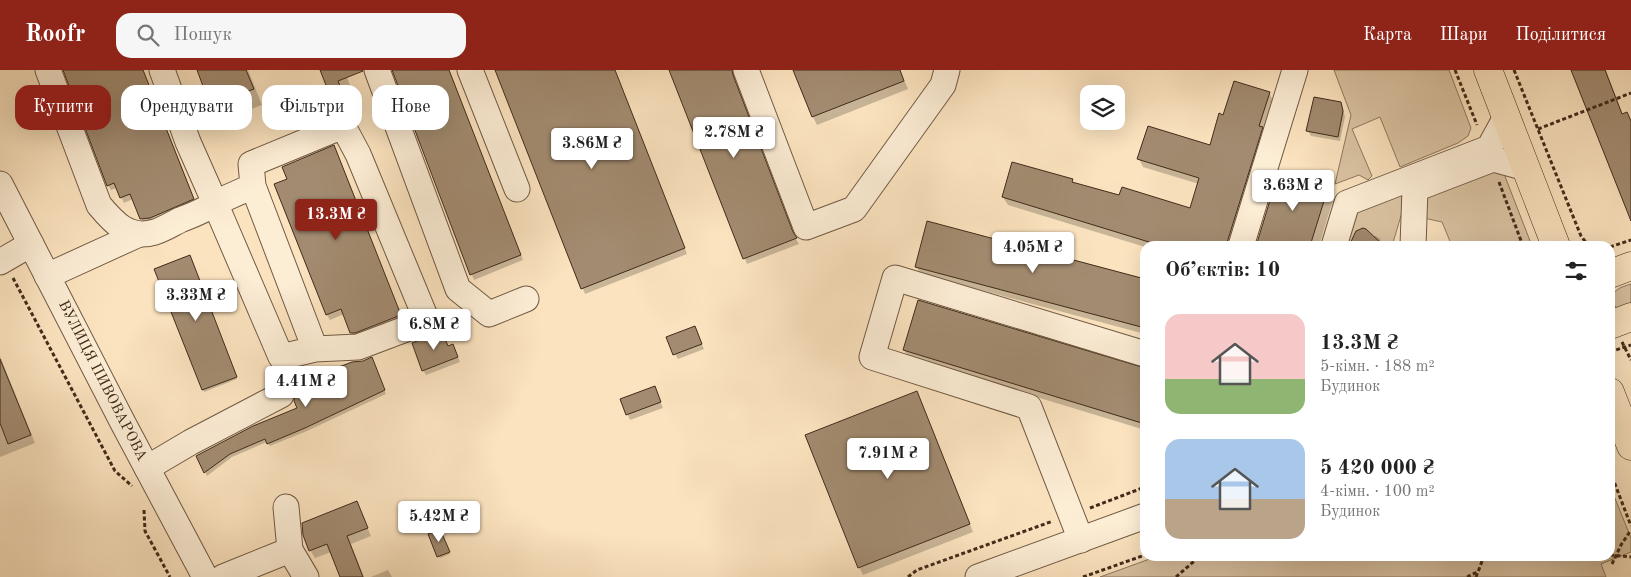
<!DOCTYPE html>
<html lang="uk">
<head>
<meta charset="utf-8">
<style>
  :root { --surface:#fff; --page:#f6f6f6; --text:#222; --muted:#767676; --accent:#8f2418 }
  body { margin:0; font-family:"Old Standard TT",serif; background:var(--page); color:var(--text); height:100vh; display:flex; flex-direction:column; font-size:19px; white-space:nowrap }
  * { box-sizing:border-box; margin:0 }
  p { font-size:16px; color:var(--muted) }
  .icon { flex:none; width:28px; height:28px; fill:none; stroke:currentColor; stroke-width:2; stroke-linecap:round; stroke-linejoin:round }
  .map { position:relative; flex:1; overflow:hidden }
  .drawer { position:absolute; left:1140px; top:171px; width:475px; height:320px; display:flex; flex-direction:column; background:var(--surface); border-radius:15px; box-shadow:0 5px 20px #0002 }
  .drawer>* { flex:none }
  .banner { position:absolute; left:15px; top:15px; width:475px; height:45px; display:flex; gap:10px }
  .controls { position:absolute; left:1080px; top:15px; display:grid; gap:10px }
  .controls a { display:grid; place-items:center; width:45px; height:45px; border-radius:10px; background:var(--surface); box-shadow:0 5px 20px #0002; font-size:25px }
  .price { position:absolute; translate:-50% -42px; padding:0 11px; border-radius:5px; background:#fff; color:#222; font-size:16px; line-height:32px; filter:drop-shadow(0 1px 2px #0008) }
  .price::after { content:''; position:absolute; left:50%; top:30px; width:15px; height:11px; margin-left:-8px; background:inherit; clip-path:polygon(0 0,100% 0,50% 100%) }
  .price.on { background:var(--accent); color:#fff }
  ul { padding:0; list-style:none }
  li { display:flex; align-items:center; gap:15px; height:125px; padding:0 25px }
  li span { display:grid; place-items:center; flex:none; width:140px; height:100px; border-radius:15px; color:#555 }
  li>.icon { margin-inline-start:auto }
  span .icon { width:60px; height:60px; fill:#fffc; stroke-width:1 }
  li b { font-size:21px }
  h2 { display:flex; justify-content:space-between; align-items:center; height:60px; padding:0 25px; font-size:21px }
  .chip { padding:0 18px; border-radius:15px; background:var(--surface); box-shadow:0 5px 20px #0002; font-size:18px; line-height:45px }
  .chip.on { background:var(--accent); color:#fff }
  header { display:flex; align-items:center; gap:30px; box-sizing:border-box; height:70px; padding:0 25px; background:var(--accent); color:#fff }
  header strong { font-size:24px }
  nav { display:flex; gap:28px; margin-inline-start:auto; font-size:18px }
  .search { width:350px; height:45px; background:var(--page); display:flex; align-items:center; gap:12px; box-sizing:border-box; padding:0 18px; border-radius:15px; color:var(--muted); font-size:19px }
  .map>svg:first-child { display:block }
</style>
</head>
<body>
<header>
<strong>Roofr</strong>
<div class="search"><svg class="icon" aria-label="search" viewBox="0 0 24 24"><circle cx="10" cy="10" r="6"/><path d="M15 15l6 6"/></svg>Пошук</div>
<nav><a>Карта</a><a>Шари</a><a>Поділитися</a></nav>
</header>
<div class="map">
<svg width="1631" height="507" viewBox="0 0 1631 507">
  <rect width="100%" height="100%" fill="#fbe3bf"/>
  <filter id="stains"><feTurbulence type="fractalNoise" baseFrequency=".004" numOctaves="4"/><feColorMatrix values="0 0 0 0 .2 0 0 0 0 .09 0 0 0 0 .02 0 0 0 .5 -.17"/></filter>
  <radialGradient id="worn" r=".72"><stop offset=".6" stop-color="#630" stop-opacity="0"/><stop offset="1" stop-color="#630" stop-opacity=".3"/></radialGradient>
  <!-- green -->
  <g fill="#dbc4a3" stroke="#8e785e">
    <polygon points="1334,0 1449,0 1471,58 1468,66 1458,73 1400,97 1380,47 1352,59 1372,106 1368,110 1359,105 1335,114 1351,45"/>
    <polygon points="1501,96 1532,176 1452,176 1442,152 1424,148 1424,132 1440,117"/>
    <polygon points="1402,122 1403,139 1392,176 1340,176 1357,141"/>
    <path d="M1631,214v22l-14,2 -6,-6c2,-13 8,-14 20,-18z"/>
    <polygon points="1610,416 1631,468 1631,482 1601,494 1606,507 1100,507 1158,486 1610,486"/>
  </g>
  <!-- shadow -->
  <g fill="#0003">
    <polygon points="65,0 143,0 196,134 144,154 133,129 124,133 117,118 111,120 108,115"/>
    <polygon points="198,0 248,0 262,35 221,51 212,34"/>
    <polygon points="321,0 344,0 350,15 341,18 353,50 342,50"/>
    <polygon points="394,0 449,0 523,190 474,210"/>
    <polygon points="496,0 615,0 687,184 585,224"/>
    <polygon points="670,0 736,0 734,3 735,12 794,166 799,174 747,194"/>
    <polygon points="794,0 900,0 908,19 817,55 813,47"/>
    <polygon points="1572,0 1606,0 1623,45 1627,43 1631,51 1631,149"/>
    <polygon points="1269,23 1273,30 1232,176 1145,177 1008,135 1003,127 1072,110 1074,114 1120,127 1191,140 1199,114 1143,97 1139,89 1211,77 1224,46"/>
    <polygon points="1340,34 1343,39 1345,47 1340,71 1311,66 1308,61"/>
    <polygon points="334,77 403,251 354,268 344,244 330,250 327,245 289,110"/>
    <polygon points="1280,102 1328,116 1334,127 1319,176 1257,176"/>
    <polygon points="1372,166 1376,166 1380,169 1383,176 1350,176 1352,169"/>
    <polygon points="190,189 237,309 204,322 156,200"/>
    <polygon points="916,196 1145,210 1145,264 921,204"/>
    <polygon points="697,263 704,279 678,289 675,284"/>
    <polygon points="448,277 455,280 460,292 426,305 423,300"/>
    <polygon points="904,280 1145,299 1145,360 909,288"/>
    <polygon points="0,286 35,373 0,387"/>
    <polygon points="373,292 386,324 307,361 270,376 267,372 232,387 207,406 198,386 298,339 297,325"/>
    <polygon points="657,323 663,338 630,350 622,330"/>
    <polygon points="917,323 921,331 973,462 863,505 859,497"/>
    <polygon points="357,433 371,466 351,474 364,507 341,507 331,482 315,488 310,480"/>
    <polygon points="441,463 450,484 440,488 439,486"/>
    <polygon points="388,500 392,507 371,507"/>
  </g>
  <!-- building -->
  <g fill="#a28b70" stroke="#412b1a">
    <polygon points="63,0 143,0 194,129 150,148 140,149 130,124 120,128 114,113 107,116"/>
    <polygon points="197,0 246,0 254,19 210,35"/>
    <polygon points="320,0 363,0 363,1 338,11 351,43 344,42 337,43"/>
    <polygon points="392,0 449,0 521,185 470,205"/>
    <polygon points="495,0 615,0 685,178 581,219"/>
    <polygon points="669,0 732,0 733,5 793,162 797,168 743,189"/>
    <polygon points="793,0 900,0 904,11 812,47"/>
    <polygon points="1571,0 1605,0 1622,44 1627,42 1631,51 1631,151"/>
    <polygon points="1234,11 1270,22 1259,56 1263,57 1226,176 1162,176 1002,127 1012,92 1073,109 1072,112 1119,125 1122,117 1190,138 1199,108 1137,89 1148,56 1210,75 1219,43 1223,45"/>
    <polygon points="1314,27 1341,32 1343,41 1338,67 1306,61"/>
    <polygon points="334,75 401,245 355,263 350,263 341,239 326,245 274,114 287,109 282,97"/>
    <polygon points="1279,101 1329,115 1310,176 1256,176"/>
    <polygon points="927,151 1145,209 1145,258 915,197"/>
    <polygon points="1363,158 1366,159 1384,176 1349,176 1356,161"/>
    <polygon points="190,185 237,307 202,320 154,199"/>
    <polygon points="918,230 1145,298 1145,354 903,280"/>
    <polygon points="695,256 702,274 673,285 666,267"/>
    <polygon points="442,261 448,276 453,274 458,287 422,301 412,273"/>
    <polygon points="372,287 385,320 305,358 267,374 265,369 230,384 204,403 196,386 253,356 297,338 294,331 295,325 294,319 291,315 352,292 363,291"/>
    <polygon points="0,289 31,365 8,374 0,353"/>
    <polygon points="655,316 661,332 626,345 620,329"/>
    <polygon points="917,321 970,454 858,498 805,365"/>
    <polygon points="357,431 368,458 347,466 363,507 340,507 327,474 309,481 303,465 302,453"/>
    <polygon points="440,459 450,482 437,487 428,464"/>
  </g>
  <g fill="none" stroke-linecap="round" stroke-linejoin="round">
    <!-- minor casing -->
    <g stroke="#705943" stroke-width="27">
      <g id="minor">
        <path d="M48,0l51,135c15,18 30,35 56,27 9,-3 17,-8 25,-12 13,-5 24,-9 35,-17l-27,-61 -26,-72"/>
        <polyline points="377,0 458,219 489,244 526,229"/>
        <polyline points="470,0 517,119"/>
        <polyline points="746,0 806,157 854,139 943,15 947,0"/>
        <polyline points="0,114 123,353 205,507"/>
        <polyline points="253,116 251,94 343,56 358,84 427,251 358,277 315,279 253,116 215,133 281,287 315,279"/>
        <polyline points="1241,176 1295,0"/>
        <polyline points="1334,176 1347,133 1489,78 1506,47"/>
        <polyline points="1413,176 1415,119 1493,89 1526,98"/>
        <polyline points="0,192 31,174"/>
        <polyline points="47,206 137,165"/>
        <polyline points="147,398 191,372 281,325"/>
        <polyline points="286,437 290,480"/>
        <polyline points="1081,470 1029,337 872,287 895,208 1145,284"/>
        <polyline points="223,507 290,480 306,507"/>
        <polyline points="978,507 1145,446"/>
      </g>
    </g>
    <!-- major casing -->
    <g stroke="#412b1a" stroke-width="29">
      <g id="major">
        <polyline points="1488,0 1556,176"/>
        <polyline points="1610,204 1631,196"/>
        <polyline points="1610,255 1631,247"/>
        <polyline points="1610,322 1631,376"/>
      </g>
    </g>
    <!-- path -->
    <g stroke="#412b1a" stroke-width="3" stroke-dasharray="4 2.5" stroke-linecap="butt">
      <polyline points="1455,0 1477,55"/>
      <polyline points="1514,0 1581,166 1588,175 1594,176"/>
      <polyline points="1538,59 1631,23"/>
      <polyline points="1499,112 1523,176"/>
      <polyline points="1610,177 1631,170"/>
      <polyline points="13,208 115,401 132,416"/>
      <polyline points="1622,272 1631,290"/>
      <polyline points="1610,282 1631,275"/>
      <polyline points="1610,401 1631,456"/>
      <polyline points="1090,438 1145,417"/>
      <polyline points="144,440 145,461 170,507"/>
      <polyline points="1610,485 1631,487"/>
      <polyline points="1612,494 1621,475 1631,460"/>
      <polyline points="908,507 917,500 1053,451"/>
      <polyline points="1083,507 1145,485"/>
      <polyline points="1176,507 1200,486"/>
      <polyline points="1467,507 1477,502"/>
      <polyline points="1476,507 1484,486"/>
    </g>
    <!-- minor -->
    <use href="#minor" stroke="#fcedd5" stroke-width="25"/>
    <!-- major -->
    <use href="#major" stroke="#fbe3bf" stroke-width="28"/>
  </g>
  <g text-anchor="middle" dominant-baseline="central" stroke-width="4" stroke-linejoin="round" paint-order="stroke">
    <!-- street labels -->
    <g font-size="15" fill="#412b1a" stroke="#fcedd5">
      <text transform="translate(102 311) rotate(63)">ВУЛИЦЯ ПИВОВАРОВА</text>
    </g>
  </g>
  <rect width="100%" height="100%" filter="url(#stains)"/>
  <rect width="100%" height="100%" fill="url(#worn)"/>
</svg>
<div class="controls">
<a><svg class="icon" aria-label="layers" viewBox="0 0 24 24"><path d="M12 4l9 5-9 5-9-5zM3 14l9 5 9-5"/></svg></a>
</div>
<b class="price" style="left:734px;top:89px">2.78M ₴</b>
<b class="price" style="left:592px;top:100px">3.86M ₴</b>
<b class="price" style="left:1293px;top:142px">3.63M ₴</b>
<b class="price on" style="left:336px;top:171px">13.3M ₴</b>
<b class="price" style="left:1033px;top:204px">4.05M ₴</b>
<b class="price" style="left:196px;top:252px">3.33M ₴</b>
<b class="price" style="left:434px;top:281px">6.8M ₴</b>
<b class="price" style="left:306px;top:338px">4.41M ₴</b>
<b class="price" style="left:888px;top:410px">7.91M ₴</b>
<b class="price" style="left:439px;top:473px">5.42M ₴</b>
<div class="banner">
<a class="chip on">Купити</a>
<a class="chip">Орендувати</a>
<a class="chip">Фільтри</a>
<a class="chip">Нове</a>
</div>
<section class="drawer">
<h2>Об’єктів: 10<svg class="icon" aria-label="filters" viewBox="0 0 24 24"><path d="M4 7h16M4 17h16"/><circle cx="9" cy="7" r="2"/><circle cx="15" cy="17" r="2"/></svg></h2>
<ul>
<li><span style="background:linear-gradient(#f6c9c9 65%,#8fb573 0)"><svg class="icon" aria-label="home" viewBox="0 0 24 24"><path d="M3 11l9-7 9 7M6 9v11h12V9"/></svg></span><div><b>13.3M ₴</b><p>5-кімн. · 188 m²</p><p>Будинок</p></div></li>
<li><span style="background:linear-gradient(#a9c7e8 60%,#b9a48a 0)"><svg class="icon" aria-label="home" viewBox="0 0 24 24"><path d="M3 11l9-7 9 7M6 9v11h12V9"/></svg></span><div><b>5 420 000 ₴</b><p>4-кімн. · 100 m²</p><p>Будинок</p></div></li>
</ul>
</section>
</div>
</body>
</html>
